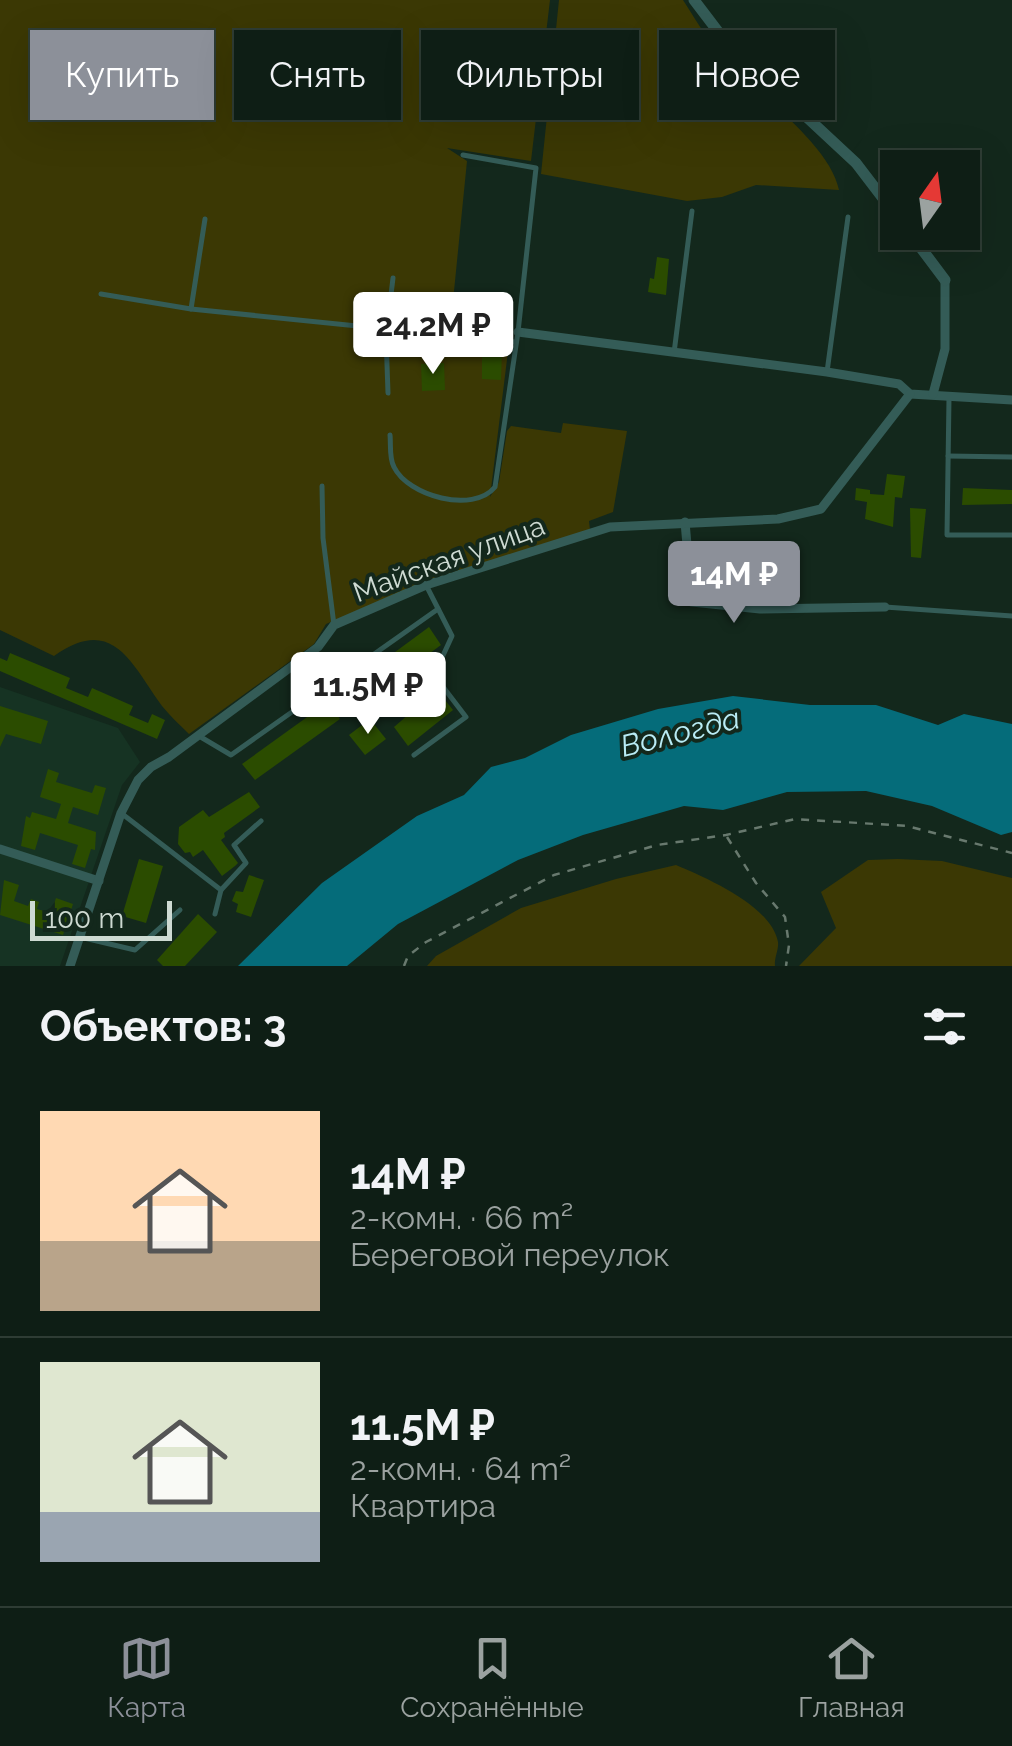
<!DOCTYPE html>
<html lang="ru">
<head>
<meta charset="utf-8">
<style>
  :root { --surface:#0e1e15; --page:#17271e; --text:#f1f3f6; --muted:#9ba2a0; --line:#2e3c34; --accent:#8c9099 }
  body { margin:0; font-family:Raleway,sans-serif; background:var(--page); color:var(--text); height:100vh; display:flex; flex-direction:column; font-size:38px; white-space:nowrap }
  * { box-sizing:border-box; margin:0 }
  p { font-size:32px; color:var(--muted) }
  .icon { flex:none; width:55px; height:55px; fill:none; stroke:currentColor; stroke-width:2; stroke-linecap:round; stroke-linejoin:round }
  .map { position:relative; height:966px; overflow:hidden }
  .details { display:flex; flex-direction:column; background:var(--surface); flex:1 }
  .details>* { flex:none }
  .guide { position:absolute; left:30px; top:30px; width:952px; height:90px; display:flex; gap:20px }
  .needle { width:65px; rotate:14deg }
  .tools { position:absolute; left:880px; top:150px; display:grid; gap:20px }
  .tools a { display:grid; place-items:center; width:100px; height:100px; border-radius:0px; background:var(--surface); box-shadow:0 10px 40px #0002,0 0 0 2px var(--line); font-size:50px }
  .scale { position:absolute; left:30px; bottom:25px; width:142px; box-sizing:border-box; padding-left:10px; border:5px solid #cedad2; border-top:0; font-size:28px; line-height:35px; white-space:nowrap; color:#cedad2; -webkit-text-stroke:8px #13281c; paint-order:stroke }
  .price { position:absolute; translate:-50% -85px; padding:0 22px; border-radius:10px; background:#fff; color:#222; font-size:32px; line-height:65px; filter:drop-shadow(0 2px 5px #0008) }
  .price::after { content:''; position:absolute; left:50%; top:60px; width:30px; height:22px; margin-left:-15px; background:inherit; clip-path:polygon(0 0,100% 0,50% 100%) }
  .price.active { background:var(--accent); color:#fff }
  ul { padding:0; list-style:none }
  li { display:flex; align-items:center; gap:30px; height:250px; padding:0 40px }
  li+li { border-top:2px solid var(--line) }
  li span { display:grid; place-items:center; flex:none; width:280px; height:200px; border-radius:0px; color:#555 }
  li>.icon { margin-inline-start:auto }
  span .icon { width:120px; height:120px; fill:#fffc; stroke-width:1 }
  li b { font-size:42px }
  h2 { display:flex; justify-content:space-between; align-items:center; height:120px; padding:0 40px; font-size:42px }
  .pill { padding:0 35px; border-radius:0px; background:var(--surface); box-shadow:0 10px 40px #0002,0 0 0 2px var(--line); font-size:35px; line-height:90px }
  .pill.active { background:var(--accent); color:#fff }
  .tab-bar { display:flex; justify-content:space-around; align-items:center; height:140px; border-top:2px solid var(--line); background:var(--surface); font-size:28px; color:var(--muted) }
  .tab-bar a { display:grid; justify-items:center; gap:5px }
  .tab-bar .active { color:var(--accent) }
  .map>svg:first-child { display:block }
</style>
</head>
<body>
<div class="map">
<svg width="1012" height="966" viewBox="0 0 1012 966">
  <rect width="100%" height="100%" fill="#13281c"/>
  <!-- built -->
  <polygon fill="#163323" points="0,687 118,728 140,762 122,785 60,966 0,966"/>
  <!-- green -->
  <g fill="#3b3804">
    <path d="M0,0h550l-19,161 -84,-13 20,13 -14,140 60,10 -23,186 9,-15 8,-51 4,-5 50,7 2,-10 64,8 -14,81 -24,9 1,9 -165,52 -99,42 -12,20 -125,90c-9,-9 -19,-18 -27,-28 -31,-43 -49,-92 -108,-50l-54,-26z"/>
    <path d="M559,0h124c11,17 22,36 35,51 33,38 112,92 121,139l-83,-5 -34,12 -35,4 -146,-27z"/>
    <polygon points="898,859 942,861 1012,878 1012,966 799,966 836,928 821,892 868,860"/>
    <path d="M676,865c30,13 95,40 102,77 1,7 -4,16 -3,24h-348l9,-10 85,-48 95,-29z"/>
  </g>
  <!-- water -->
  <polygon fill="#056c7a" points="733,696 810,705 876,705 938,725 964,714 1012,724 1012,832 1001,835 932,806 866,791 787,792 723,810 684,806 583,835 518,860 398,924 347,966 238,966 322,883 417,816 464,795 491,767 525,758 571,735 658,709"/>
  <!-- building -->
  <g fill="#2b4c00">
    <polygon points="657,257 669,259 666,295 648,292 650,278 654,279"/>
    <polygon points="482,350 502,352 501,380 482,379"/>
    <polygon points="444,363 445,390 422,391 421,364"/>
    <polygon points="887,474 905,476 902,498 895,497 893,527 865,519 867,502 855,500 856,488 870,490 870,494 884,495"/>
    <polygon points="963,488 1012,490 1012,504 962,505"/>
    <polygon points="910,508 926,509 921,558 911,557"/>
    <polygon points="429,627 441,645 358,706 345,689"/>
    <polygon points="10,653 70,678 66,688 88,697 92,688 133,706 129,715 148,723 152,714 165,720 157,739 0,671 0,658 7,661"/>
    <polygon points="437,690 453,710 408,746 394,727"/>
    <polygon points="328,702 340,719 255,780 242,764"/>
    <polygon points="0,706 48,721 41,744 6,734 0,747"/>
    <polygon points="370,719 386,739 365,755 349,735"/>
    <polygon points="48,769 59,773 56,782 92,793 95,785 106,788 98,815 73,807 68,823 96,832 95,850 91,849 85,868 72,864 78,845 40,833 35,850 21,846 26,816 30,818 32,812 56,819 61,804 40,797"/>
    <polygon points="249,792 260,807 224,833 225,837 221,840 238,863 235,866 222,876 203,850 193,857 190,852 185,853 178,844 179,827 203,810 209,817"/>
    <polygon points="139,859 163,866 146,923 122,916"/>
    <polygon points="249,875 264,880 251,917 236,912 238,904 232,901 236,891 243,892"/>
    <polygon points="4,880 19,885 14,901 28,906 31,899 39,902 37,909 51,913 56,898 73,904 63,935 0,915"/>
    <polygon points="198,914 217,932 185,966 163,966 157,960"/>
  </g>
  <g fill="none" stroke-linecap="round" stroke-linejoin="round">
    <!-- path -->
    <g stroke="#68796e" stroke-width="2.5" stroke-dasharray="8 8" stroke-linecap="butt">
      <polyline points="727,837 756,883 785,917 789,945 786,966"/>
      <polyline points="404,966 408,956 426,942 554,875 657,845 726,835 795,819 907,826 1012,853"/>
    </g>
    <!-- service -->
    <g stroke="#345c57" stroke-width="5">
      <polyline points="101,294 191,309 515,342"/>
      <polyline points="191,309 205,219"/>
      <polyline points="674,353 692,211"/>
      <polyline points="827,372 848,217"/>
      <polyline points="388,393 386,336 393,278"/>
      <polyline points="949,398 947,535 1012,535"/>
      <path d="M390,435c1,10 -1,23 4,32 14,29 79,47 101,20l23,-155 18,-164 -73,-13"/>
      <polyline points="948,456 1012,457"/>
      <polyline points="322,486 323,538 334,625"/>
      <polyline points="885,607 1012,616"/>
      <polyline points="311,652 334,682"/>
      <polyline points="199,736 231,755 438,609"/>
      <polyline points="414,755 466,717 434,675 452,636 426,585"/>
      <polyline points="121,813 221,890 246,863 234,845 261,821"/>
      <polyline points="215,914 221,890"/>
      <polyline points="80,937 135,950 180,910"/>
    </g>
    <!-- minor -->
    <g stroke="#345c57" stroke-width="9">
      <polyline points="518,332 827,372 899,384 910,394 1012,400"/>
      <polyline points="933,394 945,349 945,280"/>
      <polyline points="685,522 692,602 760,609 885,607"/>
      <polyline points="0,849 99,881"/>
      <polyline points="70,966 121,813 138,780 151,767 169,757 318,647 334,625 426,585 610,527 778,519 821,509 910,394"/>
    </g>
    <!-- tertiary -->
    <g stroke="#345c57" stroke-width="11">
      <polyline points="694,0 726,42 856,163 898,218"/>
      <polyline points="909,232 945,280"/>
    </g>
  </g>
  <g text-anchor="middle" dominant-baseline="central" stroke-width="8" stroke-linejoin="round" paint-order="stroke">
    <!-- street labels -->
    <g font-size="28" fill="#cedad2" stroke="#13281c">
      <text transform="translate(449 559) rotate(-20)">Майская улица</text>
    </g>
    <!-- water labels -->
    <g font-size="30" font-style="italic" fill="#b9ecf5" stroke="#13281c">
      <text transform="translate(680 732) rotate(-14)">Вологда</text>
    </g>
  </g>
</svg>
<div class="tools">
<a><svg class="needle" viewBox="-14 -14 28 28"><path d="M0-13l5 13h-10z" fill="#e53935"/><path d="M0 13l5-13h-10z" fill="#9ba2a0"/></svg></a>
</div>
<div class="scale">100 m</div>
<b class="price" style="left:433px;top:377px">24.2M ₽</b>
<b class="price active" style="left:734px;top:626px">14M ₽</b>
<b class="price" style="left:368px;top:737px">11.5M ₽</b>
<div class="guide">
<a class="pill active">Купить</a>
<a class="pill">Снять</a>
<a class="pill">Фильтры</a>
<a class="pill">Новое</a>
</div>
</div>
<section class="details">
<h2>Объектов: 3<svg class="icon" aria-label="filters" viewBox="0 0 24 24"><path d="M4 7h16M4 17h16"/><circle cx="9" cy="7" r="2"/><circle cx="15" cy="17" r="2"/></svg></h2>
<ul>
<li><span style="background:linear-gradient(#ffd9b3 65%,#b9a48a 0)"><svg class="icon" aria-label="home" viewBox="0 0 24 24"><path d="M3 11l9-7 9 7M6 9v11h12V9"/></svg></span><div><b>14M ₽</b><p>2-комн. · 66 m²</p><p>Береговой переулок</p></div></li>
<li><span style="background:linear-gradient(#dfe7d0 75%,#9aa5b1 0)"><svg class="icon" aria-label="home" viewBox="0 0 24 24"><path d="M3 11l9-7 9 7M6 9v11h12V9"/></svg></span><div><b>11.5M ₽</b><p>2-комн. · 64 m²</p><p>Квартира</p></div></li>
</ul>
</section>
<nav class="tab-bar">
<a class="active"><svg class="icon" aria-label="map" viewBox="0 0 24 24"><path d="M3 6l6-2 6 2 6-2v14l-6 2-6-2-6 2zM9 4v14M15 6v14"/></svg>Карта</a>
<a><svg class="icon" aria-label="saved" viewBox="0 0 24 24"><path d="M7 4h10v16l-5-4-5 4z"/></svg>Сохранённые</a>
<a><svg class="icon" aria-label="home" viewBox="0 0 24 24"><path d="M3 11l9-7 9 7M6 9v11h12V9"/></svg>Главная</a>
</nav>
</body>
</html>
